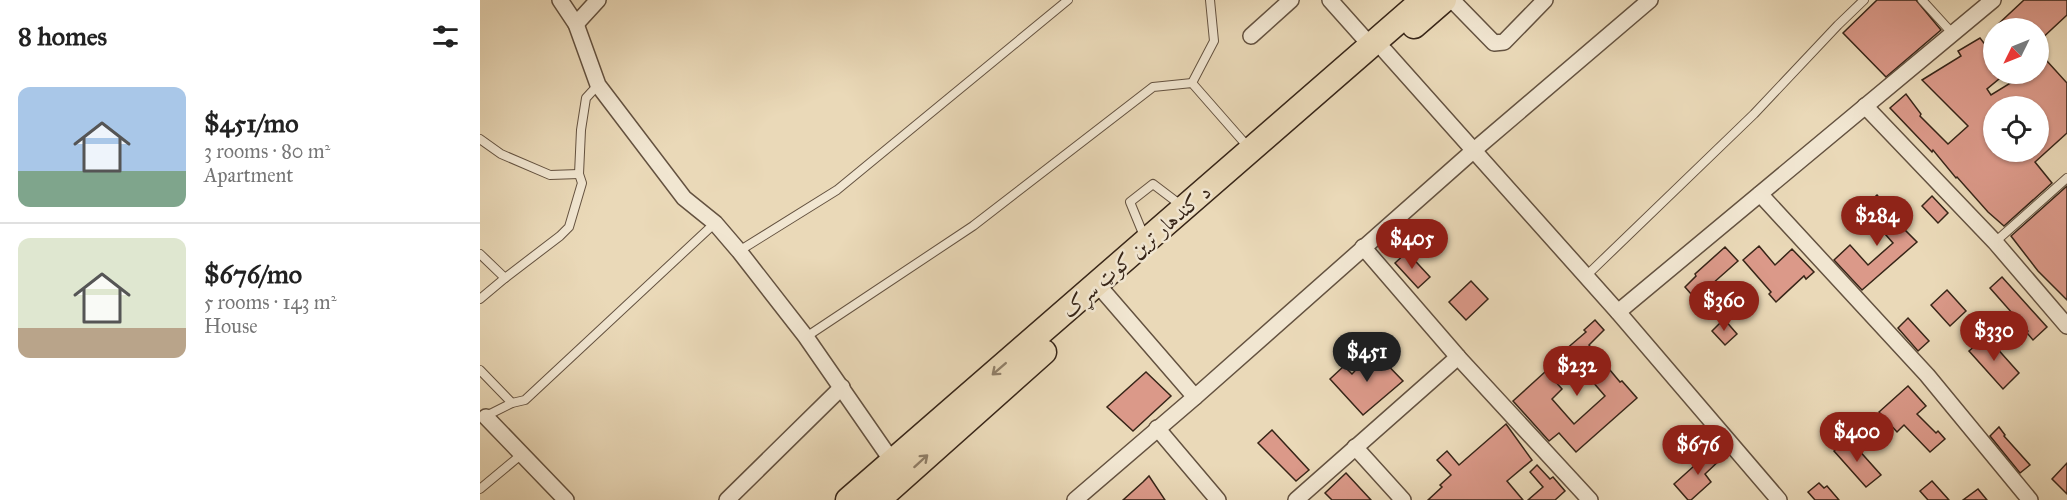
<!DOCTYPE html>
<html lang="en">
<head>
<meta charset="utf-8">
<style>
  :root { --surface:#fff; --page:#f6f6f6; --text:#222; --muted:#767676; --line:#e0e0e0; --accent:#8f2418 }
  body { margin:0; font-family:"IM FELL Great Primer",Amiri,serif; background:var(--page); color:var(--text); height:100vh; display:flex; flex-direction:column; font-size:22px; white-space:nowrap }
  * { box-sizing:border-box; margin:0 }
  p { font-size:20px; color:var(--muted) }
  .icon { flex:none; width:33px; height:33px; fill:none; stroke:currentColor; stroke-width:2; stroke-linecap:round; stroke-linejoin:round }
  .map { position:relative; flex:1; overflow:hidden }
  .side { display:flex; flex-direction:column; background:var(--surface); width:480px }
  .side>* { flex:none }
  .needle { width:39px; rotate:227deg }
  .controls { position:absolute; left:1503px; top:18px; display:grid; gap:12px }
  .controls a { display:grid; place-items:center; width:66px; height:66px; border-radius:50%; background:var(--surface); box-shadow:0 2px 4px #0004; font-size:30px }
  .price { position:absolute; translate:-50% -51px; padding:0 14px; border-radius:21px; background:var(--accent); color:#fff; font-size:20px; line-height:39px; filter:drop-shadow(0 2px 3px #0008) }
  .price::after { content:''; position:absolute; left:50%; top:36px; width:18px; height:14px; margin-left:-9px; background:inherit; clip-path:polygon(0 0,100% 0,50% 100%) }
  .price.selected { background:#222; color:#fff }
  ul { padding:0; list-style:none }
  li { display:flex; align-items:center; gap:18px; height:150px; padding:0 18px }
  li+li { border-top:2px solid var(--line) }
  li span { display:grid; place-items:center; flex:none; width:168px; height:120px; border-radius:12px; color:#555 }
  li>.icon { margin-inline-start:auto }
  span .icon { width:72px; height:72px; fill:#fffc; stroke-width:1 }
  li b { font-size:26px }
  h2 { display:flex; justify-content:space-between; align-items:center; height:72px; padding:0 18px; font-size:26px }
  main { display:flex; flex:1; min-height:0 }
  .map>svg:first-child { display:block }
</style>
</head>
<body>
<main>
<section class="side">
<h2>8 homes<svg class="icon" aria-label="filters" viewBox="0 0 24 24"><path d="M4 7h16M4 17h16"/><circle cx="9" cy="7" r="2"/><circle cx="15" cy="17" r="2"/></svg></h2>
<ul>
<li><span style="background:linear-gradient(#a9c7e8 70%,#7fa58c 0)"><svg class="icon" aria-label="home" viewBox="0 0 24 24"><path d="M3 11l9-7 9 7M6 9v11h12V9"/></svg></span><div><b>$451/mo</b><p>3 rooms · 80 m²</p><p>Apartment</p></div></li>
<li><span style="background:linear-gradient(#dfe7d0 75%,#b9a48a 0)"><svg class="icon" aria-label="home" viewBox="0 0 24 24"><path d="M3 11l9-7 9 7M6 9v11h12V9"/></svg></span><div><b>$676/mo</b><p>5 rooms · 143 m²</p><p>House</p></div></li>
</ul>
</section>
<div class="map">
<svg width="1587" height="500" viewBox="0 0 1587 500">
  <rect width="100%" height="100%" fill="#ead9b8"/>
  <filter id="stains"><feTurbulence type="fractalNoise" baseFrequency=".00333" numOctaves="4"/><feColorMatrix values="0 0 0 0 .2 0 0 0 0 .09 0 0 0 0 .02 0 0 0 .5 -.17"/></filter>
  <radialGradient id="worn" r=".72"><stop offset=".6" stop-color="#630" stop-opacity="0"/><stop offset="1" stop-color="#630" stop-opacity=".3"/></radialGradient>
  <!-- building -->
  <g fill="#db9989" stroke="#372518" stroke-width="1.5" fill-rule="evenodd">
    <polygon points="1397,0 1436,0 1461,30 1406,77 1363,33"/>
    <polygon points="1544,0 1587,0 1587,15 1558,42 1558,28 1514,28"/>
    <path d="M1500,38l14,18v18h11l-18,15 4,6 34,-21h13v-9l8,-5 21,23v50l-32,29 17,21 -48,43 -16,-14 -31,-35 -1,1 -23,-28 -1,2 -42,-44 16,-14 15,20 -1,2 28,28 20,-18 -46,-46 39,-24 -3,-5zM1514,106h44v46h-44z"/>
    <polygon points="1587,186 1587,300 1558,271 1531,236"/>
    <polygon points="1397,195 1412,212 1409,214 1437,242 1382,290 1354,260 1370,245 1388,265 1413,243 1382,208"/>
    <polygon points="1452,196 1468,213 1458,223 1442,206"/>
    <polygon points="1279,246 1295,265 1312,249 1334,272 1326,279 1324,276 1296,302 1289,294 1291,292 1263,260"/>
    <polygon points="1245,247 1258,261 1223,292 1226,295 1218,302 1205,287 1216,276 1215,274"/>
    <polygon points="927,252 950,277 938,288 915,263"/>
    <polygon points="1522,277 1567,327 1553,340 1547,333 1548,331 1510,288"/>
    <polygon points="991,281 1008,299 986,320 969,302"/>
    <polygon points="1467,290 1486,311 1470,326 1451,305"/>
    <polygon points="1428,318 1449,341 1438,351 1418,328"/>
    <polygon points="1244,319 1257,334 1245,345 1232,331"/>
    <polygon points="1115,320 1124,330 1109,345 1140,382 1142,381 1157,398 1096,452 1079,433 1069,441 1033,401 1066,371 1082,389 1072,399 1094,424 1125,396 1085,350 1106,332 1104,330"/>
    <polygon points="1506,336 1539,373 1523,389 1489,351"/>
    <polygon points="894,351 923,381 883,415 850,379 864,366 872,374"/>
    <polygon points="666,372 691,396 653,431 627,407"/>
    <polygon points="1428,386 1446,406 1437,414 1456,433 1458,431 1465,439 1450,452 1424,425 1417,432 1399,412"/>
    <polygon points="1026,424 1052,460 1027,481 1043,500 948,500 962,487 960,485 971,475 957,460 967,451 979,465"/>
    <polygon points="1519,427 1525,435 1524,436 1550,465 1540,473 1510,436"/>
    <polygon points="792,430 829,470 816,481 778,443"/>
    <polygon points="1368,438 1401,475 1386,487 1354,451"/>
    <polygon points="1232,447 1242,458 1225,474 1231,482 1211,500 1208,500 1194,484 1224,457 1223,456"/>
    <polygon points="1587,463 1587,494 1572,479"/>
    <polygon points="1057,465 1070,479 1073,477 1085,491 1075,500 1048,500 1063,487 1050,472"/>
    <polygon points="866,473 891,500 852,500 845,493"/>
    <polygon points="669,476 685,500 643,500 663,482"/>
    <polygon points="1452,481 1469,500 1448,500 1440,491"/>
    <polygon points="1339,483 1344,488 1347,486 1359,500 1335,500 1328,492"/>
    <polygon points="1498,489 1507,500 1483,500"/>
  </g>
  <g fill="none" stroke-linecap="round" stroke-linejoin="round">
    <!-- service casing -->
    <g stroke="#645240" stroke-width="10">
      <g id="service">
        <polyline points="1442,0 1473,34"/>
        <polyline points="712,83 734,41 730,0"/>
        <polyline points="0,139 21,154 70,175 99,174"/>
        <polyline points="664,236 650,202 673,184 702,206"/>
        <polyline points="1515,242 1587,178"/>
        <polyline points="259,251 357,190 588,0"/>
        <polyline points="0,254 25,278"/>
        <polyline points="1105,277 1274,114 1358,25 1384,0"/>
        <polyline points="0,299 25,278 80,236 89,227 102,183 99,174 101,130 106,98 118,85"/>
        <polyline points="326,337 493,226 673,87 712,83 769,148"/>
        <polyline points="0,370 32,403"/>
        <polyline points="4,417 32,403 45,400 235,223"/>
        <polyline points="0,489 42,454"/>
      </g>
    </g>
    <!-- minor casing -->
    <g stroke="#645240" stroke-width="18">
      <g id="minor">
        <polyline points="80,0 96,24 118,85 204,198 235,223 259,251 326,337 412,461"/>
        <polyline points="850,0 891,46"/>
        <polyline points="972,0 1014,43 1024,42 1065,0"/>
        <polyline points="96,24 118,0"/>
        <polyline points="771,36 811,0"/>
        <polyline points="905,51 1138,312 1299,500"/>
        <polyline points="1385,106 1515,242 1587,326"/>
        <polyline points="1280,194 1447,375 1550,500"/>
        <polyline points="883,247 978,357 1110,500"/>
        <polyline points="618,285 715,397"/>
        <polyline points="1138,312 1513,0"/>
        <polyline points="6,417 86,500"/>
        <polyline points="677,428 738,500"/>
        <polyline points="875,447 923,500"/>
        <polyline points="247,500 362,387"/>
        <polyline points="595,500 715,397 993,151 1170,0"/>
        <polyline points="816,500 978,357"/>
      </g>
    </g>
    <!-- primary casing -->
    <g stroke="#372518" stroke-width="27">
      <g id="primary">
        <polyline points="934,26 964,0"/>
        <polyline points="368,500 943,0"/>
        <polyline points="398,500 564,352"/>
      </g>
    </g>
    <!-- service -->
    <use href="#service" stroke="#f1e6d1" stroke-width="8"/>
    <!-- minor -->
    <use href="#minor" stroke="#f1e6d1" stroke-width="15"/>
    <!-- primary -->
    <use href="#primary" stroke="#ead9b8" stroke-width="24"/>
  </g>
  <!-- one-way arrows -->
  <defs><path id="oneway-shaft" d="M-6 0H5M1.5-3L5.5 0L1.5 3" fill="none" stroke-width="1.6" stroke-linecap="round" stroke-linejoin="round" transform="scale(1.5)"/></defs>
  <g stroke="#907f68">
    <use href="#oneway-shaft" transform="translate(519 369) rotate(139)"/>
    <use href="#oneway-shaft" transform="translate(441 461) rotate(-42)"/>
  </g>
  <g text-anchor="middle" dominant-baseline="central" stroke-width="5" stroke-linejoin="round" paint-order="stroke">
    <!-- street labels -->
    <g font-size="21" fill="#372518" stroke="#f1e6d1">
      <text transform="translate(656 251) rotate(-41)">د کندهار ترين کوټ سړک</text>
    </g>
  </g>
  <rect width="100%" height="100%" filter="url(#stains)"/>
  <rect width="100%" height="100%" fill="url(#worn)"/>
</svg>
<div class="controls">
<a><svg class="needle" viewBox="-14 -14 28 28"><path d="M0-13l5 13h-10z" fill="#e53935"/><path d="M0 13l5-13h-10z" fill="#767676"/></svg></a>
<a><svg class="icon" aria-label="locate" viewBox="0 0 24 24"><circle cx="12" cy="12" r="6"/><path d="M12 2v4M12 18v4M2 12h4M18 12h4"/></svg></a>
</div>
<b class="price" style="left:1397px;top:247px">$284</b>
<b class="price" style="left:932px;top:270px">$405</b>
<b class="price" style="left:1244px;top:332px">$360</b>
<b class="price" style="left:1514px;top:362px">$330</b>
<b class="price selected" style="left:887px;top:383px">$451</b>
<b class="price" style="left:1097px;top:397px">$232</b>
<b class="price" style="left:1377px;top:463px">$400</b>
<b class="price" style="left:1218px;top:476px">$676</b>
</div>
</main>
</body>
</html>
